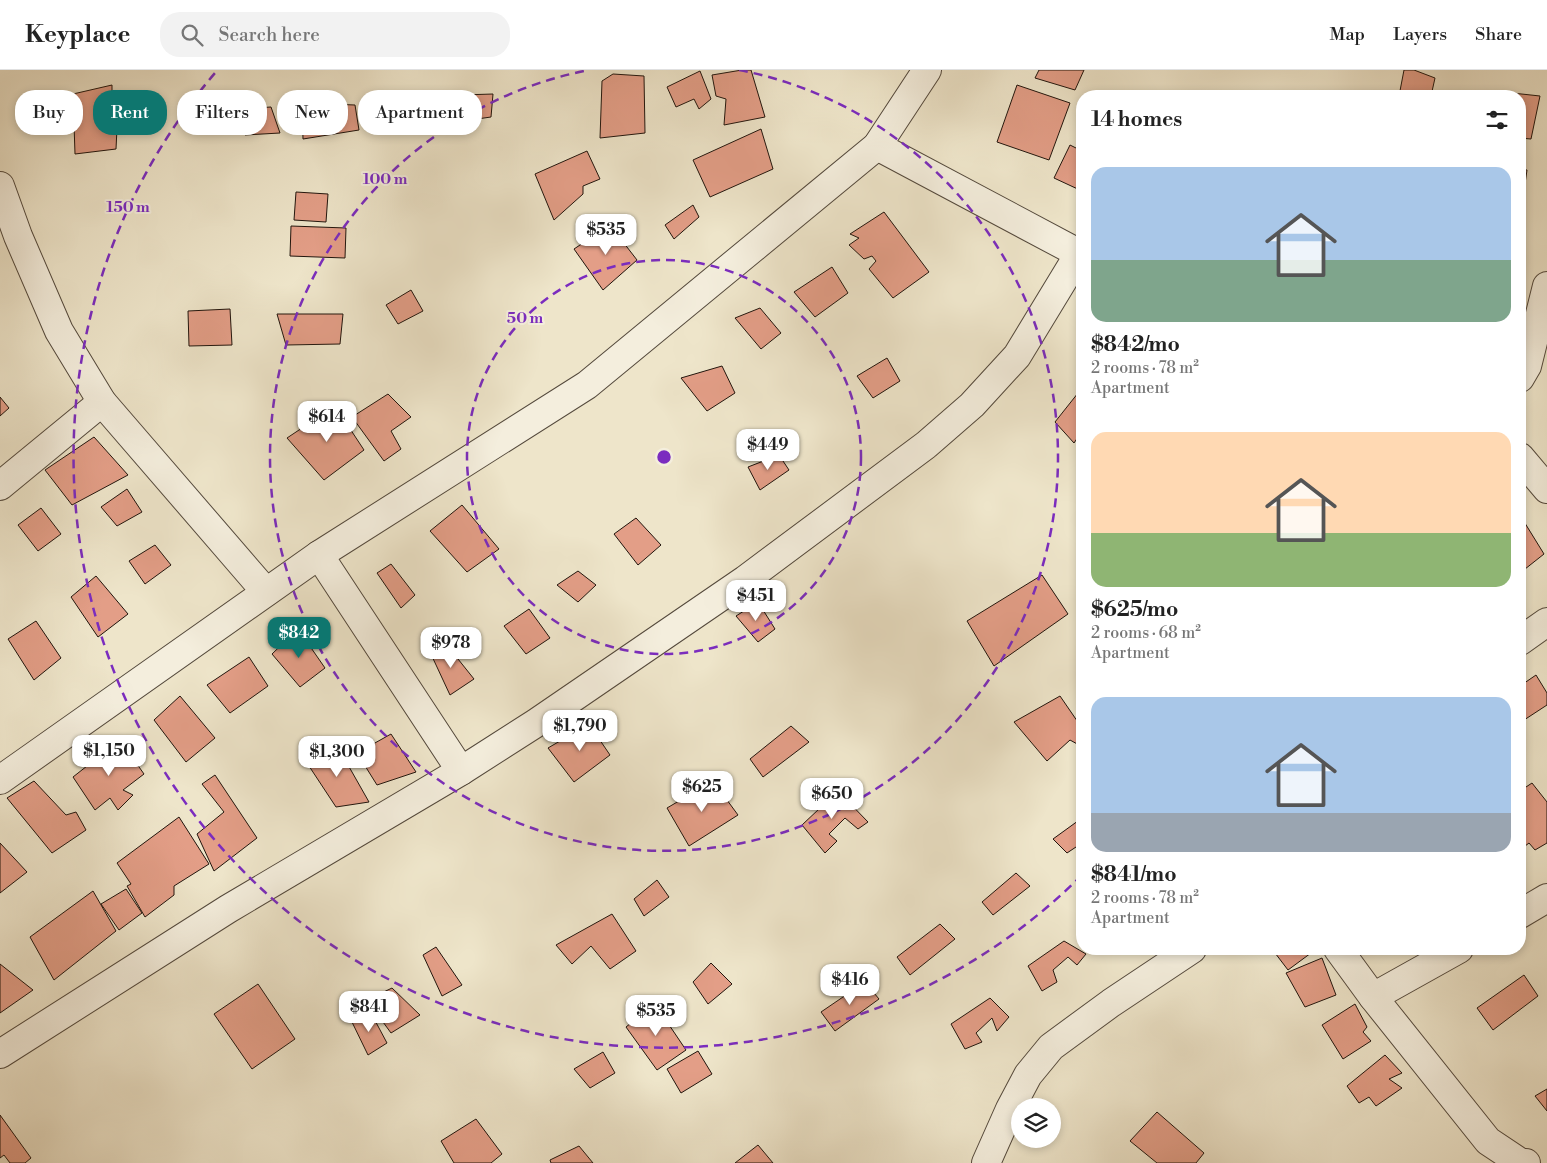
<!DOCTYPE html>
<html lang="en">
<head>
<meta charset="utf-8">
<style>
  :root { --surface:#fff; --page:#f2f2f2; --text:#222; --muted:#767676; --line:#e0e0e0; --accent:#0f766e }
  body { margin:0; font-family:"Libre Bodoni",serif; background:var(--page); color:var(--text); height:100vh; display:flex; flex-direction:column; font-size:19px; white-space:nowrap }
  * { box-sizing:border-box; margin:0 }
  p { font-size:16px; color:var(--muted) }
  .icon { flex:none; width:28px; height:28px; fill:none; stroke:currentColor; stroke-width:2; stroke-linecap:round; stroke-linejoin:round }
  .map { position:relative; flex:1; overflow:hidden }
  .panel { position:absolute; left:1076px; top:20px; width:450px; height:865px; display:flex; flex-direction:column; background:var(--surface); border-radius:20px; box-shadow:0 2px 8px #0003 }
  .panel>* { flex:none }
  .banner { position:absolute; left:15px; top:20px; width:475px; height:45px; display:flex; gap:10px }
  .fabs { position:absolute; left:1011px; top:1028px; display:grid; gap:10px }
  .fabs a { display:grid; place-items:center; width:50px; height:50px; border-radius:50%; background:var(--surface); box-shadow:0 2px 8px #0003; font-size:25px }
  .price { position:absolute; translate:-50% -42px; padding:0 11px; border-radius:10px; background:#fff; color:#222; font-size:16px; line-height:32px; filter:drop-shadow(0 1px 2px #0008) }
  .price::after { content:''; position:absolute; left:50%; top:30px; width:15px; height:11px; margin-left:-8px; background:inherit; clip-path:polygon(0 0,100% 0,50% 100%) }
  .price.on { background:var(--accent); color:#fff }
  ul { padding:0; list-style:none }
  li { display:grid; align-content:center; gap:10px; height:265px; padding:0 15px }
  li span { display:grid; place-items:center; height:155px; border-radius:15px; color:#555 }
  li>.icon { margin-inline-start:auto }
  span .icon { width:90px; height:90px; fill:#fffc; stroke-width:1 }
  li b { font-size:21px }
  h2 { display:flex; justify-content:space-between; align-items:center; height:60px; padding:0 15px; font-size:21px }
  .pill { padding:0 18px; border-radius:20px; background:var(--surface); box-shadow:0 2px 8px #0003; font-size:18px; line-height:45px }
  .pill.on { background:var(--accent); color:#fff }
  header { display:flex; align-items:center; gap:30px; box-sizing:border-box; height:70px; padding:0 25px; background:var(--surface); border-bottom:1px solid var(--line) }
  header strong { font-size:24px }
  nav { display:flex; gap:28px; margin-inline-start:auto; font-size:18px }
  .search { width:350px; height:45px; background:var(--page); display:flex; align-items:center; gap:12px; box-sizing:border-box; padding:0 18px; border-radius:20px; color:var(--muted); font-size:19px }
  .map>svg:first-child { display:block }
</style>
</head>
<body>
<header>
<strong>Keyplace</strong>
<div class="search"><svg class="icon" aria-label="search" viewBox="0 0 24 24"><circle cx="10" cy="10" r="6"/><path d="M15 15l6 6"/></svg>Search here</div>
<nav><a>Map</a><a>Layers</a><a>Share</a></nav>
</header>
<div class="map">
<svg width="1547" height="1093" viewBox="0 0 1547 1093">
  <rect width="100%" height="100%" fill="#eee5ca"/>
  <filter id="stains"><feTurbulence type="fractalNoise" baseFrequency=".004" numOctaves="4"/><feColorMatrix values="0 0 0 0 .2 0 0 0 0 .09 0 0 0 0 .02 0 0 0 .5 -.17"/></filter>
  <radialGradient id="worn" r=".72"><stop offset=".6" stop-color="#630" stop-opacity="0"/><stop offset="1" stop-color="#630" stop-opacity=".3"/></radialGradient>
  <!-- building -->
  <g fill="#e39e87" stroke="#21150d">
    <polygon points="742,0 751,0 765,47 724,55 726,29 716,26 712,5"/>
    <polygon points="1039,0 1084,0 1075,20 1035,8"/>
    <polygon points="1404,0 1414,0 1435,8 1431,26 1399,26"/>
    <polygon points="700,1 711,29 699,39 694,29 676,37 667,17"/>
    <polygon points="613,4 644,6 645,63 600,68 602,11"/>
    <polygon points="112,15 112,43 125,42 126,54 117,58 116,79 75,84 73,24"/>
    <polygon points="1017,15 1070,33 1049,90 997,72"/>
    <polygon points="1503,22 1540,26 1531,69 1520,68 1520,26 1502,26"/>
    <polygon points="493,24 491,47 463,51 461,25"/>
    <polygon points="420,27 428,54 391,56 387,31"/>
    <polygon points="302,33 355,35 359,60 303,69"/>
    <polygon points="271,37 280,63 245,65 239,39"/>
    <polygon points="761,59 773,99 710,127 693,90"/>
    <polygon points="1070,75 1082,81 1082,121 1054,108"/>
    <polygon points="587,81 600,109 583,116 583,124 554,150 535,104"/>
    <polygon points="1520,99 1527,100 1521,142 1520,141"/>
    <polygon points="296,122 328,124 326,152 294,150"/>
    <polygon points="693,135 699,147 674,169 665,155"/>
    <polygon points="884,142 929,202 893,228 869,199 876,191 872,186 864,189 849,175 859,168 850,164"/>
    <polygon points="610,155 637,190 603,220 574,179"/>
    <polygon points="291,156 346,158 345,188 290,186"/>
    <polygon points="832,197 848,223 815,247 794,222"/>
    <polygon points="411,220 423,241 398,254 386,235"/>
    <polygon points="760,238 781,263 761,279 735,248"/>
    <polygon points="230,239 232,275 189,276 188,241"/>
    <polygon points="277,244 343,244 340,274 286,275"/>
    <polygon points="887,288 900,311 873,328 857,306"/>
    <polygon points="722,296 735,323 707,341 681,308"/>
    <polygon points="1082,318 1082,361 1074,373 1055,352"/>
    <polygon points="388,324 411,347 391,361 401,379 384,391 352,347"/>
    <polygon points="0,327 9,338 0,346"/>
    <polygon points="335,336 364,380 324,410 287,368"/>
    <polygon points="94,367 128,405 72,435 45,400"/>
    <polygon points="779,385 789,400 760,420 748,397"/>
    <polygon points="127,419 142,442 117,456 101,437"/>
    <polygon points="462,435 499,479 467,502 430,461"/>
    <polygon points="41,438 61,464 38,481 18,455"/>
    <polygon points="636,448 661,475 638,495 614,464"/>
    <polygon points="1523,450 1544,484 1520,503 1520,452"/>
    <polygon points="155,475 171,495 145,514 129,491"/>
    <polygon points="391,494 415,525 401,538 377,503"/>
    <polygon points="578,501 596,515 578,532 557,515"/>
    <polygon points="1042,505 1068,544 994,596 967,551"/>
    <polygon points="96,506 128,544 98,567 71,527"/>
    <polygon points="758,532 775,559 758,572 736,546"/>
    <polygon points="529,539 550,568 526,584 504,556"/>
    <polygon points="36,551 61,588 34,610 8,569"/>
    <polygon points="298,559 325,598 300,617 272,584"/>
    <polygon points="446,574 474,609 450,625 430,582"/>
    <polygon points="249,587 268,616 230,643 207,615"/>
    <polygon points="1536,605 1547,623 1547,635 1521,652 1520,616"/>
    <polygon points="180,626 215,668 186,692 154,650"/>
    <polygon points="1060,626 1082,658 1082,667 1079,675 1070,670 1047,691 1014,652"/>
    <polygon points="589,654 610,685 574,712 548,678"/>
    <polygon points="791,656 809,672 763,707 750,689"/>
    <polygon points="391,664 416,702 377,715 357,683"/>
    <polygon points="120,670 144,704 123,720 133,725 118,740 110,728 95,740 73,707"/>
    <polygon points="335,672 369,732 336,737 307,693"/>
    <polygon points="215,705 257,768 214,801 197,764 224,742 202,714"/>
    <polygon points="34,711 66,745 76,742 86,760 52,783 7,728"/>
    <polygon points="713,711 738,745 689,776 667,738"/>
    <polygon points="1532,713 1547,732 1547,773 1535,780 1529,773 1520,780 1520,721"/>
    <polygon points="838,721 868,752 858,759 845,748 829,764 837,771 825,783 802,755"/>
    <polygon points="179,747 209,794 174,816 174,825 145,847 127,816 131,814 117,793"/>
    <polygon points="1082,748 1082,773 1067,783 1053,769"/>
    <polygon points="0,773 27,802 0,823"/>
    <polygon points="1016,803 1030,816 993,845 982,832"/>
    <polygon points="657,810 669,827 644,846 634,829"/>
    <polygon points="126,819 142,843 119,860 101,834"/>
    <polygon points="93,821 116,861 54,910 30,867"/>
    <polygon points="612,844 636,881 610,899 591,876 572,894 556,875"/>
    <polygon points="940,854 955,869 910,905 897,887"/>
    <polygon points="1064,871 1086,884 1077,895 1068,887 1053,900 1057,912 1042,921 1028,896"/>
    <polygon points="436,877 462,915 442,926 423,885"/>
    <polygon points="1272,879 1308,879 1311,883 1288,900"/>
    <polygon points="1361,879 1377,879 1364,884"/>
    <polygon points="1322,888 1336,925 1305,937 1286,903"/>
    <polygon points="711,893 732,914 708,934 693,912"/>
    <polygon points="0,894 33,920 0,943"/>
    <polygon points="1524,905 1538,926 1493,960 1477,938"/>
    <polygon points="865,912 879,929 835,961 821,942"/>
    <polygon points="258,914 295,969 252,999 214,944"/>
    <polygon points="392,918 420,945 391,963 367,930"/>
    <polygon points="990,928 1009,947 997,961 992,948 976,963 982,972 965,979 951,954"/>
    <polygon points="655,934 686,980 657,1000 626,957"/>
    <polygon points="1355,934 1367,957 1363,962 1371,971 1343,989 1322,955"/>
    <polygon points="371,943 387,973 368,985 351,950"/>
    <polygon points="698,981 712,1004 681,1023 667,999"/>
    <polygon points="603,982 615,1003 590,1018 574,999"/>
    <polygon points="1385,985 1402,1003 1389,1009 1402,1018 1376,1036 1369,1027 1359,1033 1347,1016"/>
    <polygon points="1547,1019 1547,1041 1535,1026"/>
    <polygon points="1157,1042 1204,1083 1196,1093 1157,1093 1130,1071"/>
    <polygon points="0,1045 31,1088 25,1093 10,1093 4,1085 0,1088"/>
    <polygon points="476,1049 502,1084 491,1093 454,1093 441,1071"/>
    <polygon points="758,1075 773,1093 735,1093"/>
    <polygon points="579,1076 593,1093 551,1093 550,1090"/>
  </g>
  <g fill="none" stroke-linecap="round" stroke-linejoin="round">
    <!-- minor casing -->
    <g stroke="#54493c" stroke-width="30">
      <g id="minor">
        <polyline points="877,76 1082,185"/>
        <polyline points="0,116 18,166 59,261 102,332 266,522"/>
        <polyline points="1520,308 1527,296 1547,216"/>
        <polyline points="1520,387 1547,419"/>
        <polyline points="0,416 102,332"/>
        <polyline points="319,485 461,701"/>
        <polyline points="1520,571 1547,552"/>
        <polyline points="0,710 319,485 587,315 877,76 927,0"/>
        <polyline points="1520,844 1547,828"/>
        <polyline points="1338,879 1373,927 1459,879"/>
        <polyline points="1373,927 1488,1071 1521,1093 1526,1093"/>
        <polyline points="0,984 228,839 461,701 536,653 745,510 926,375 972,335 1017,286 1079,184"/>
        <polyline points="986,1093 1010,1039 1028,1005 1051,977 1111,933 1192,879"/>
      </g>
    </g>
    <!-- minor -->
    <use href="#minor" stroke="#f4eedd" stroke-width="28"/>
  </g>
  <!-- distance rings -->
  <g fill="none" stroke="#7b2cbf" stroke-width="2.5" stroke-dasharray="9 6">
    <circle cx="664" cy="387" r="197"/>
    <path d="M739 0A394 394 0 1 1 589 0"/>
    <path d="M1082 805A591 591 0 0 1 215 3"/>
  </g>
  <circle cx="664" cy="387" r="8" fill="#7b2cbf" stroke="#f4eedd" stroke-width="2.5"/>
  <g font-size="15" text-anchor="middle" font-weight="bold" fill="#7b2cbf" stroke="#f4eedd" stroke-width="4" stroke-linejoin="round" paint-order="stroke">
    <text x="385" y="114">100 m</text>
    <text x="128" y="142">150 m</text>
    <text x="525" y="253">50 m</text>
  </g>
  <rect width="100%" height="100%" filter="url(#stains)"/>
  <rect width="100%" height="100%" fill="url(#worn)"/>
</svg>
<div class="fabs">
<a><svg class="icon" aria-label="layers" viewBox="0 0 24 24"><path d="M12 4l9 5-9 5-9-5zM3 14l9 5 9-5"/></svg></a>
</div>
<b class="price" style="left:606px;top:186px">$535</b>
<b class="price" style="left:327px;top:373px">$614</b>
<b class="price" style="left:768px;top:401px">$449</b>
<b class="price" style="left:756px;top:552px">$451</b>
<b class="price on" style="left:299px;top:589px">$842</b>
<b class="price" style="left:451px;top:599px">$978</b>
<b class="price" style="left:580px;top:682px">$1,790</b>
<b class="price" style="left:109px;top:707px">$1,150</b>
<b class="price" style="left:337px;top:708px">$1,300</b>
<b class="price" style="left:702px;top:743px">$625</b>
<b class="price" style="left:832px;top:750px">$650</b>
<b class="price" style="left:850px;top:936px">$416</b>
<b class="price" style="left:369px;top:963px">$841</b>
<b class="price" style="left:656px;top:967px">$535</b>
<div class="banner">
<a class="pill">Buy</a>
<a class="pill on">Rent</a>
<a class="pill">Filters</a>
<a class="pill">New</a>
<a class="pill">Apartment</a>
</div>
<section class="panel">
<h2>14 homes<svg class="icon" aria-label="filters" viewBox="0 0 24 24"><path d="M4 7h16M4 17h16"/><circle cx="9" cy="7" r="2"/><circle cx="15" cy="17" r="2"/></svg></h2>
<ul>
<li><span style="background:linear-gradient(#a9c7e8 60%,#7fa58c 0)"><svg class="icon" aria-label="home" viewBox="0 0 24 24"><path d="M3 11l9-7 9 7M6 9v11h12V9"/></svg></span><div><b>$842/mo</b><p>2 rooms · 78 m²</p><p>Apartment</p></div></li>
<li><span style="background:linear-gradient(#ffd9b3 65%,#8fb573 0)"><svg class="icon" aria-label="home" viewBox="0 0 24 24"><path d="M3 11l9-7 9 7M6 9v11h12V9"/></svg></span><div><b>$625/mo</b><p>2 rooms · 68 m²</p><p>Apartment</p></div></li>
<li><span style="background:linear-gradient(#a9c7e8 75%,#9aa5b1 0)"><svg class="icon" aria-label="home" viewBox="0 0 24 24"><path d="M3 11l9-7 9 7M6 9v11h12V9"/></svg></span><div><b>$841/mo</b><p>2 rooms · 78 m²</p><p>Apartment</p></div></li>
</ul>
</section>
</div>
</body>
</html>
